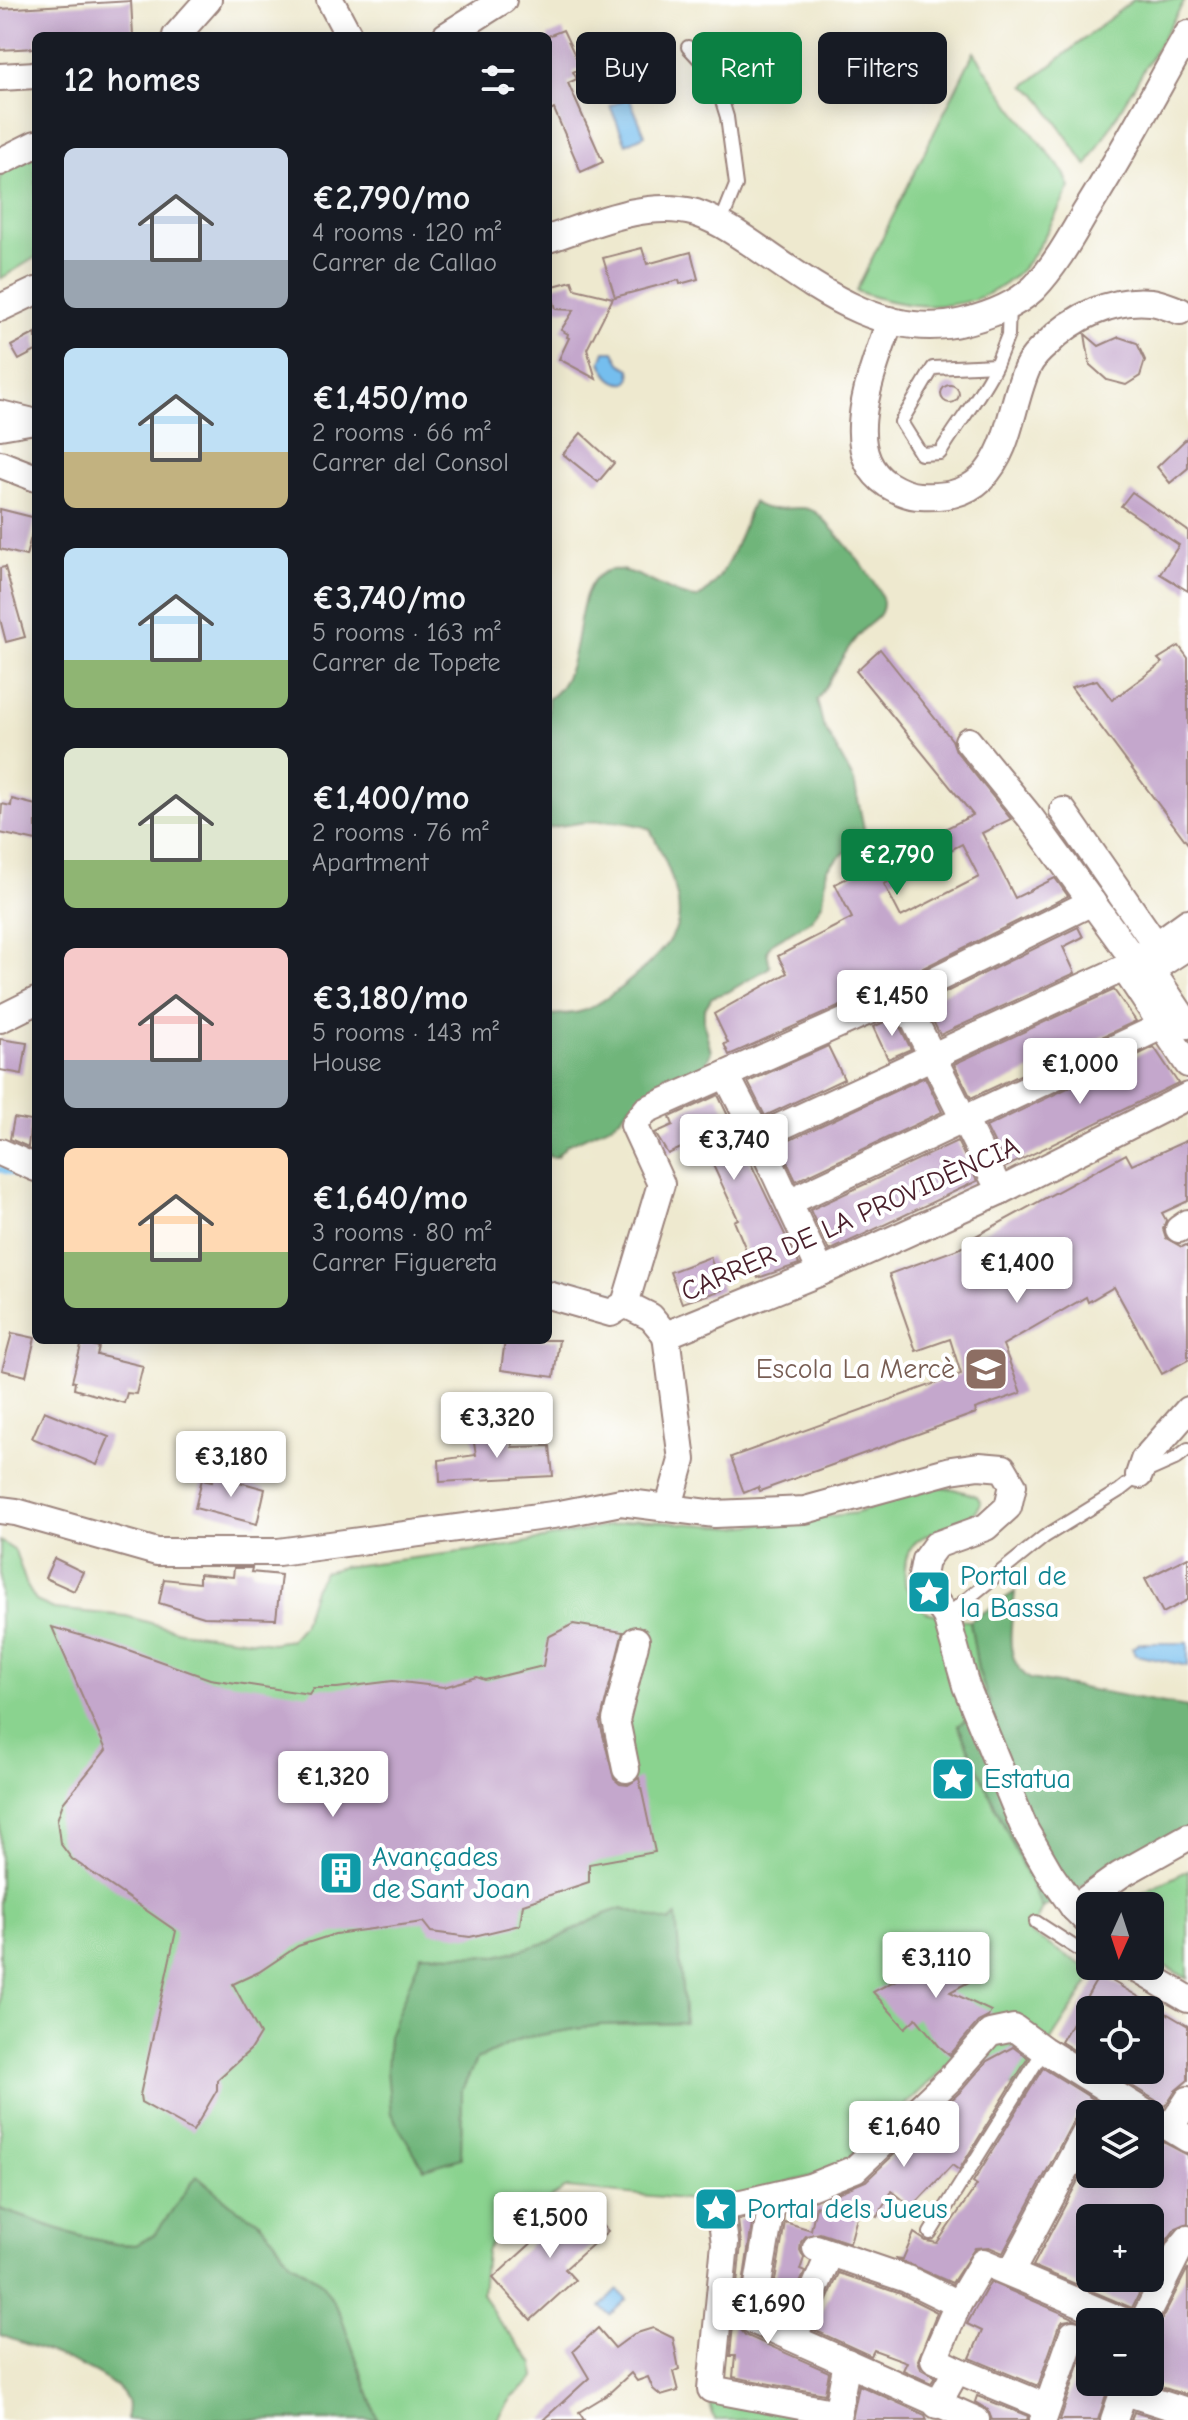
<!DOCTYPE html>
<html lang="en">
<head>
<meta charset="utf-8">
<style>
  :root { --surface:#171b24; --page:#20242c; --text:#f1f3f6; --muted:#9ea1a6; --accent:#0b8043 }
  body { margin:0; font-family:"Comic Neue",sans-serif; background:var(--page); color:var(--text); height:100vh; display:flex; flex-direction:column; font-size:30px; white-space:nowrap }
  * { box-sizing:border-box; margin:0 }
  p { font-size:26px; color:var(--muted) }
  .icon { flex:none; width:44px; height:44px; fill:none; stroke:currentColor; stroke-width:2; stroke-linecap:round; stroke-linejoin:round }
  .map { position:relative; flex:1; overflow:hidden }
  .side { position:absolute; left:32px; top:32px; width:520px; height:1312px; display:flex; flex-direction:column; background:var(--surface); border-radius:12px; box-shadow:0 4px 20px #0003 }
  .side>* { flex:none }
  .hud { position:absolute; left:576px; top:32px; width:492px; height:72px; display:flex; gap:16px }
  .needle { width:52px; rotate:183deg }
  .tools { position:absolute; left:1076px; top:1892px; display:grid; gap:16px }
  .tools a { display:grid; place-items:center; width:88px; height:88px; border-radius:12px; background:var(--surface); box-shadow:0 4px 20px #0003; font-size:40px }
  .price { position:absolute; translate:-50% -68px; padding:0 18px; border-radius:8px; background:#fff; color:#222; font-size:26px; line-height:52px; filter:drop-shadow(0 2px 4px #0008) }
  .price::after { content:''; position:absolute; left:50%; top:48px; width:24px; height:18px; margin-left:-12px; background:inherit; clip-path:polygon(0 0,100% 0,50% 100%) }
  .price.active { background:var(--accent); color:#fff }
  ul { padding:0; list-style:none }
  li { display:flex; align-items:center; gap:24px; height:200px; padding:0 32px }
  li span { display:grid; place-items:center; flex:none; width:224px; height:160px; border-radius:12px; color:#555 }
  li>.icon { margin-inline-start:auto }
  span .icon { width:96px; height:96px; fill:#fffc; stroke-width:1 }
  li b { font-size:34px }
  h2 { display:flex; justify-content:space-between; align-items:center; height:96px; padding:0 32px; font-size:34px }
  .tag { padding:0 28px; border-radius:12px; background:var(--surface); box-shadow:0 4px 20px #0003; font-size:28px; line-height:72px }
  .tag.active { background:var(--accent); color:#fff }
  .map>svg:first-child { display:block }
</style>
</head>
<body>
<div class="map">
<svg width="1188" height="2420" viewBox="0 0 1188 2420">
  <rect width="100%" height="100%" fill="#fff"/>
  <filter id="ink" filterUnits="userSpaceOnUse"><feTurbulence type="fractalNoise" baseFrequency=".0125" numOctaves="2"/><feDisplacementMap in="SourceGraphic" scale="16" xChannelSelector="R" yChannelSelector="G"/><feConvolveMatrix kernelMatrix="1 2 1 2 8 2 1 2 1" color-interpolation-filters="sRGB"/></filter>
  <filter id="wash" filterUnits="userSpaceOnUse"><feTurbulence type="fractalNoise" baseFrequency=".006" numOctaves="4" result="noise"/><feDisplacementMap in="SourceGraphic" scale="32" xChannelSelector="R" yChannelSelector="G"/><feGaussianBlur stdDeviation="1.8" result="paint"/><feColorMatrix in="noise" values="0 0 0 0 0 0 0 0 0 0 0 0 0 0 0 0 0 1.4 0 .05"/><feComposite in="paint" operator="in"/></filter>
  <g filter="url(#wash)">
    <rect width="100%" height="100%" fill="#eee9cf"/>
    <!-- green -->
    <g fill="#8ad38f" stroke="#6a795d" stroke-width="2" fill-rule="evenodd">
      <polygon points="1133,0 1185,0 1087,166 1037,94 1025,86"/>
      <path d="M974,52l38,55 52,66 6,15c-13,23 -25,51 -40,71 -43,57 -113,54 -174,32z"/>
      <polygon points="36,155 36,257 0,279 0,172"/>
      <path d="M939,1487l15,2 23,7 4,7c-14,32 -75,18 -76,65 0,7 -1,13 1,19 5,9 13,17 19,25l45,9 8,48 12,36 -32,21 84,182 -11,26 64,39 -76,117 -69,-27 -114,107 -121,32 -149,-14 -61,42 -11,9 -8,12 -4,42 14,25 38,46 1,14 -24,21 -14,21h-119l-38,-107 -19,-31 -31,-20 -22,-31 -13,-13 -17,-8 -40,-34 -43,58 -19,11 -20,-1 -37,-8 -79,-27v-668l15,10 12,35 9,15 18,8 72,7 53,15 93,12 18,-3 12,-14 12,-37 10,-17 18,-5 166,-21 129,-26 99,7 121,-14 59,-21zM622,1908l47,15 15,100 -84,2 -78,13 -46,22 -14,30 -1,68 -40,-204 77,2 55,-15 52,-27z"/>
      <polygon points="1188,1870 1188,1979 1150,1958 1150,1906 1124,1906 1137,1896"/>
      <polygon points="709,2402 825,2420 715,2420"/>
    </g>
    <!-- forest -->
    <g fill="#6fb57a" stroke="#5c6a52" stroke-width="2">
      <path d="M753,502c19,16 44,-2 64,11 15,15 65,71 66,90 0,13 -9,17 -17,24 -21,20 -33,50 -49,73l6,25 31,56 12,57 -27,19 -12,12 -4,33 -12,18 -40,24 -4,7 3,16 -42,25 -16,5 -8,13v14l7,28 -7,15 -12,9 -61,29 -10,12 -12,9 -42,19 -11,12 -8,-1v-141c12,-1 26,0 37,-5 26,-10 87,-60 93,-88 5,-26 -16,-70 -28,-93 -34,-13 -67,-7 -102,-1v-129c41,-26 20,-110 56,-127 26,-12 66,26 94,26 31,-20 41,-64 55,-96z"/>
      <path d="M1015,1592c-3,31 -14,67 15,87l158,28v120l-146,81 -84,-183 32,-21 -12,-35 -8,-48z"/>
      <polygon points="622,1908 669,1922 676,1916 685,2023 600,2025 522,2038 476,2060 462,2090 461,2158 424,2169 391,2114 387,2071 389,2036 421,1954 498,1956 553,1941 605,1914"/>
      <path d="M197,2176l41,34 17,8 13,13 22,31 31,20 19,31 38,107h-252c1,-5 3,-14 1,-19 -9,-28 -100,-56 -127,-66v-126l79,27 37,8 20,1 19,-11z"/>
    </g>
    <!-- water -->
    <g fill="#75beee" stroke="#606e8c" stroke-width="2">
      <polygon points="629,97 645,135 626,144 610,106"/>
      <path d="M605,351h9l6,12 10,6 1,9 -4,5c-14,2 -21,-9 -26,-21z"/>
      <polygon points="1140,1643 1188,1643 1188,1666 1135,1655 1132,1648"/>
      <polygon points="618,2290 627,2299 610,2315 601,2307"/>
    </g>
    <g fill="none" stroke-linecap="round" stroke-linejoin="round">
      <!-- stream -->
      <g stroke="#75beee" stroke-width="7">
        <polyline points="0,1169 36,1180"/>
        <polyline points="548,1279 587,1286 616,1296"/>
      </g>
    </g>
    <g id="blocks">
      <!-- building -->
      <g fill="#c4a7cc" fill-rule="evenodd">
        <polygon points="131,1 133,36 36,36 36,48 0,50 0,9"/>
        <polygon points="563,30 581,68 573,72 577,79 568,83 603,162 581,172 554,109 548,112 548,36"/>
        <polygon points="642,248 647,264 691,252 698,279 680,284 679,280 615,297 603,258"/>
        <polygon points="572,281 575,289 613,298 587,349 596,379 559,359 569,338 567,337 568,334 561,330 574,310 556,309 550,287"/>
        <polygon points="36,333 36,351 19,360 11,346"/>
        <polygon points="1085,334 1099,346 1119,337 1137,343 1145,360 1140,376 1126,385 1107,380 1090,365"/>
        <circle cx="950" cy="394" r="9"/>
        <polygon points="581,433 614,463 598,482 563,454"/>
        <polygon points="1188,437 1188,468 1170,483 1157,467"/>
        <polygon points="1132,492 1188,531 1188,591 1160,574 1179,545 1121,506"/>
        <polygon points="0,509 36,518 26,556 0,549"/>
        <polygon points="5,567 25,637 6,642 0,619 0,568"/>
        <polygon points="1179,646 1188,658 1188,844 1071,687 1097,680 1112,700 1162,663 1158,659"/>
        <path d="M880,649l72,91 4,11 55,68 -29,14 33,65 40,-20 13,18 -173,86 -166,73 -5,-11 4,-1 -14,-29 73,-41 -9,-17 74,-38 -17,-34 138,-69 -117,-144zM962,844l17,33 -78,40 -17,-33z"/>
        <polygon points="12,799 36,805 36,841 0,833 2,804 11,806"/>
        <polygon points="1078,927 1083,937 1063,947 1075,973 940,1035 924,1003"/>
        <polygon points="1114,990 1136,1021 971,1098 954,1064"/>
        <polygon points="895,1017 911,1049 888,1059 873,1027"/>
        <polygon points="0,1039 27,1043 22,1074 0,1070"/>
        <polygon points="828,1046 844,1079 765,1116 748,1082"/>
        <polygon points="1154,1047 1178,1083 1006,1167 986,1127"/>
        <polygon points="925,1077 942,1112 796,1181 779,1145"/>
        <polygon points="718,1095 799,1264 758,1278 734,1221 738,1219 701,1139 668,1154 655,1133 673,1125 670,1117"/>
        <polygon points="14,1118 31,1121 28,1147 10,1139"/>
        <polygon points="1188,1140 1188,1201 1162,1213 1166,1220 1163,1229 1166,1238 1182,1247 1188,1244 1188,1360 1162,1374 1114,1287 1088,1302 1086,1297 1003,1345 1021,1393 975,1409 976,1413 760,1491 758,1487 744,1493 731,1457 961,1374 950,1339 916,1351 889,1274 977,1242 974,1237 1126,1154 1132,1165"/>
        <polygon points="957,1141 977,1181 829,1251 810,1210"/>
        <polygon points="710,1257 722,1290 682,1303 670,1272"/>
        <polygon points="12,1333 35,1338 26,1376 2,1370"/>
        <polygon points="505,1340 559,1340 554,1377 501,1370"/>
        <polygon points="82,1342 99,1347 97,1355 143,1366 136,1394 127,1393 124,1403 74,1389 75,1382 72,1381"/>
        <polygon points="44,1411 109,1437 97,1465 32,1438"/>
        <polygon points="503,1429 503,1433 511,1433 512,1447 550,1446 553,1476 440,1482 439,1460 476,1455 472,1431"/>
        <polygon points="214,1475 265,1489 257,1524 195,1508 202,1479 212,1481"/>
        <polygon points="1188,1557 1188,1600 1163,1613 1145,1579"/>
        <polygon points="54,1558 83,1572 74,1591 45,1578"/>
        <polygon points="234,1568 252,1568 251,1572 281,1575 276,1619 204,1617 159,1603 164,1579 199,1583 199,1574 233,1577"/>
        <polygon points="573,1624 623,1632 600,1723 614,1779 620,1784 628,1785 639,1778 655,1852 589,1864 589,1882 523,1904 520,1925 470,1937 431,1932 423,1922 335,1934 298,1946 259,1972 233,1984 260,2034 250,2050 217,2080 217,2090 193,2131 141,2102 140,2095 176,1931 72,1859 60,1843 57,1820 63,1803 106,1750 52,1627 114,1645 210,1679 309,1694 313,1688 337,1688 393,1681 444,1687 477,1677 485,1680 543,1666 548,1637"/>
        <polygon points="956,1948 982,1975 950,1992 991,2011 988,2017 978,2022 950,2055 939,2046 916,2018 905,2028 873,1992"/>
        <polygon points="1100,1974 1188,2026 1188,2080 1175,2091 1165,2106 1106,2070 1150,2070 1150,2010 1090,2010 1090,2060 1061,2042"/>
        <polygon points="1013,2047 1028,2058 959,2170 952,2165 912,2207 892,2191 877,2217 860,2206 850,2243 820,2233 806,2236 801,2242 800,2250 804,2258 800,2270 805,2272 785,2317 770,2310 785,2222 811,2230 816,2206 825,2209 830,2196 866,2181 961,2091 987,2061"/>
        <polygon points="1043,2068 1117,2114 1102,2114 1089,2108 1076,2116 1003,2253 989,2247 975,2248 952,2283 895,2258 903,2259 914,2233 926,2241 937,2243 977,2185 973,2182"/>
        <polygon points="1150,2135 1188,2155 1188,2223 1176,2228 1167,2240 1150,2272 1150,2218 1090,2218 1090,2278 1147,2278 1132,2308 1033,2266 1090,2158 1090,2174 1150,2174"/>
        <polygon points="579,2200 608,2231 565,2269 575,2280 531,2320 493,2278"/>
        <polygon points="753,2217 737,2325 745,2335 829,2372 825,2394 733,2377 735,2356 730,2356 741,2244 738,2220"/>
        <polygon points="1188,2268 1188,2390 1186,2395 1146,2382 1150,2382 1150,2336 1157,2329"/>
        <polygon points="839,2273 901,2294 937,2312 918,2360 921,2369 935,2377 931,2383 903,2370 907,2362 874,2350 871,2356 814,2330"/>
        <polygon points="990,2282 1076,2319 1063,2321 1058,2328 1038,2386 970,2358 982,2331 967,2324"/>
        <polygon points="1082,2321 1090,2325 1090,2382 1110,2382 1098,2420 1060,2420 1088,2339 1088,2330"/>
        <polygon points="598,2328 615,2348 634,2334 653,2328 673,2338 679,2369 673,2372 678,2391 661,2396 653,2389 648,2377 637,2381 631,2373 607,2395 579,2412 584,2420 543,2420 589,2378 573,2351"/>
        <polygon points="859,2385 925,2415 927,2420 852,2420"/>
        <polygon points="977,2396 1028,2416 1027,2420 992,2420 988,2410 975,2402"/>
        <polygon points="1134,2412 1160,2420 1131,2420"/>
      </g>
    </g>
  </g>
  <g filter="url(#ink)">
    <use href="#blocks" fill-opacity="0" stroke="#9c847d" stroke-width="2"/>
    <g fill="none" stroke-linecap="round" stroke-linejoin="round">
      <!-- lane casing -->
      <g stroke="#9c847d" stroke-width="16">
        <g id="lane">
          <polyline points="688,47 714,75 727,117 736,185 720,225"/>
          <path d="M996,365c-15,31 -38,58 -56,88l-19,1 -20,-32 32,-54 63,-3 12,-30 1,-30"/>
          <polyline points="946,1616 1044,1537 1120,1490 1139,1475 1175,1459 1188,1449"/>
          <polyline points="1036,1922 1090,1957"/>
          <polyline points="1104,1966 1123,1966"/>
          <polyline points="930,2233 1044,2050"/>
        </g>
      </g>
      <!-- street casing -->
      <g stroke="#9c847d" stroke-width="30">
        <g id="street">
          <polyline points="330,0 349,36"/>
          <polyline points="176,36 208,0"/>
          <polyline points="446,36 503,0"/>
          <polyline points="0,77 36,75"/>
          <polyline points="0,162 36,144"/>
          <path d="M548,239c45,-15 99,-40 148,-26 24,8 48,25 68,39 59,41 124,88 199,70 25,-6 52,-16 71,-34 21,-22 36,-49 51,-75 37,-58 69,-119 103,-179"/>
          <polyline points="0,308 36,291"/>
          <path d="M890,320c-14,45 -54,130 -3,164 10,6 21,12 33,12 24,1 44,-1 62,-18 29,-29 29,-76 46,-112 4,-8 12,-16 19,-22 26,-27 66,-46 104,-42 9,1 20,6 29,9"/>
          <polyline points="0,414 29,421 0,426"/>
          <polyline points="0,464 36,478"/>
          <polyline points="968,741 1030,817 1134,960"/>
          <polyline points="1063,811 1156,945"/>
          <polyline points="1188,922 1124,968 1188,1064"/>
          <polyline points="1188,946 1151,970 1188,1025"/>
          <polyline points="902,996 1000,1191"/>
          <polyline points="0,1019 36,1001"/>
          <polyline points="726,1075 758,1137 821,1272"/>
          <polyline points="758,1137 1124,968"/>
          <polyline points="0,1152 36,1168"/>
          <polyline points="789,1202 1162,1026"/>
          <polyline points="1179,1229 1188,1223"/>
          <polyline points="548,1295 611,1313 625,1304 651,1317 666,1335"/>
          <polyline points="625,1304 661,1184 634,1125 646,1110 902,996 1092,902"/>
          <polyline points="666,1335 821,1272 1000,1191 1188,1096"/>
          <polyline points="666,1335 682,1460 669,1506"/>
          <polyline points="1139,1475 1144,1460 1188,1410"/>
          <polyline points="0,1510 16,1512 157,1552 278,1552 560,1514 621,1502 715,1514 805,1510 951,1470 979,1466 1003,1468 1013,1485 1008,1507 986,1527 936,1545 925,1560 921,1581 946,1616 966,1686 1025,1830 1051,1875 1074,1908 1090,1924"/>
          <polyline points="626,1769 616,1720 636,1640"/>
          <polyline points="1074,1908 1120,1875 1188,1837"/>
          <polyline points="1132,1966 1188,1999"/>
          <polyline points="1150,2116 1188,2139"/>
          <polyline points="1170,2128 1188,2100"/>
          <polyline points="773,2197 752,2320 976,2420"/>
          <polyline points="816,2248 907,2279 958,2304"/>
          <polyline points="1011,2272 1090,2124"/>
          <polyline points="1143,2322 1179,2250 1188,2239"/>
          <polyline points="794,2337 830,2253"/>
          <polyline points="957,2370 1047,2407"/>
          <polyline points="1125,2392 1187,2412"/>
          <polyline points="937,2405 957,2370 934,2359 958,2304 983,2262 1125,2322"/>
          <polyline points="838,2413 711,2389 725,2243 720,2208 810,2187 855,2169 950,2079 990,2033 1014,2028 1044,2050 1147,2114"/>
          <polyline points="836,2420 847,2362"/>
          <polyline points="1043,2420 1073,2334"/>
          <polyline points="1114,2420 1127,2382"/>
        </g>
      </g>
      <!-- lane -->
      <use href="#lane" stroke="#fff" stroke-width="12"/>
      <!-- street -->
      <use href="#street" stroke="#fff" stroke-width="26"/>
    </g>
  </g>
  <!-- icons -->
  <defs>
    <g id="school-square" transform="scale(2.3)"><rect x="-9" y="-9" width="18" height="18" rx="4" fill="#8d6e63" stroke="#fff"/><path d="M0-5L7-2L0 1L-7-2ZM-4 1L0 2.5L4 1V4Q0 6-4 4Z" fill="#fff"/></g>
    <g id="sight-square" transform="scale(2.3)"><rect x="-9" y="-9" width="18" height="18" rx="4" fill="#0f9aa8" stroke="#fff"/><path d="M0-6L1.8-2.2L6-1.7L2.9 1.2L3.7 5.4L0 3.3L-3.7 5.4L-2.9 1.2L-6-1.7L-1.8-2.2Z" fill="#fff"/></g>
    <g id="building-square" transform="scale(2.3)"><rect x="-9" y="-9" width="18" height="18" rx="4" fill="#0f9aa8" stroke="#fff"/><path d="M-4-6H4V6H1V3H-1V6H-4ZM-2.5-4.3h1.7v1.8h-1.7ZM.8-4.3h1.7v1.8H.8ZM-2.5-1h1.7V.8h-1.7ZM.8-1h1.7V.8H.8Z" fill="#fff"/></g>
  </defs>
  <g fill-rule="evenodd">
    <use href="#school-square" x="986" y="1369"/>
    <use href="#sight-square" x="929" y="1592"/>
    <use href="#sight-square" x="953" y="1779"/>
    <use href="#building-square" x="341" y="1873"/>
    <use href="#sight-square" x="716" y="2209"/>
  </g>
  <g text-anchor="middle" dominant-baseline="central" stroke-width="8" stroke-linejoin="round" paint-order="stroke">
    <!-- street labels -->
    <g font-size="28" fill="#4a1f2b" stroke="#fff">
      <text transform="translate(850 1219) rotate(-24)">CARRER DE LA PROVIDÈNCIA</text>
    </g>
    <!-- education labels -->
    <g font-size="28" fill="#785e54" stroke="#fff" text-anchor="end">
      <text x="955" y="1369">Escola La Mercè</text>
    </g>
    <!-- culture labels -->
    <g font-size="28" fill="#0d838f" stroke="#fff" text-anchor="start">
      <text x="960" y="1576">Portal de<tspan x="960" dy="32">la Bassa</tspan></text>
      <text x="984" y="1779">Estatua</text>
      <text x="372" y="1857">Avançades<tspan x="372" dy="32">de Sant Joan</tspan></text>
      <text x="747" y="2209">Portal dels Jueus</text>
    </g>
  </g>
</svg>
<div class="tools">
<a><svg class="needle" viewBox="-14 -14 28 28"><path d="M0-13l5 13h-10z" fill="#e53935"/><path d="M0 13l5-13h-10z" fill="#9ea1a6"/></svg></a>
<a><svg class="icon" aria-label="locate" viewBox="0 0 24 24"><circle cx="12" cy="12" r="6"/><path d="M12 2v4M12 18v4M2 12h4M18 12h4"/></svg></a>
<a><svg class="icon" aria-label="layers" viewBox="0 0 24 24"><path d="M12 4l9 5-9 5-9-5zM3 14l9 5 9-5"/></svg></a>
<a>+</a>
<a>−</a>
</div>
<b class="price active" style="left:897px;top:897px">€2,790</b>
<b class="price" style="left:892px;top:1038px">€1,450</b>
<b class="price" style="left:1080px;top:1106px">€1,000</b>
<b class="price" style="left:734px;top:1182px">€3,740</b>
<b class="price" style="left:1017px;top:1305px">€1,400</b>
<b class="price" style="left:497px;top:1460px">€3,320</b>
<b class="price" style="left:231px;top:1499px">€3,180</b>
<b class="price" style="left:333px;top:1819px">€1,320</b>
<b class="price" style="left:936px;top:2000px">€3,110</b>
<b class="price" style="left:904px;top:2169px">€1,640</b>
<b class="price" style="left:550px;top:2260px">€1,500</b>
<b class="price" style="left:768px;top:2346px">€1,690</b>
<div class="hud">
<a class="tag">Buy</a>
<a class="tag active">Rent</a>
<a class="tag">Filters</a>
</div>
<section class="side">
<h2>12 homes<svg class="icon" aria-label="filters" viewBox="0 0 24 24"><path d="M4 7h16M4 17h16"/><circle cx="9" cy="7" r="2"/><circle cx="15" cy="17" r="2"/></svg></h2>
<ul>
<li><span style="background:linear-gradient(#c9d6e8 70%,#9aa5b1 0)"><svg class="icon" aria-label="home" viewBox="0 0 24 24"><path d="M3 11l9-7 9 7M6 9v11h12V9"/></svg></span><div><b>€2,790/mo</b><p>4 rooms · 120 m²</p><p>Carrer de Callao</p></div></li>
<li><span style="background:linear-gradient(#bfe0f5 65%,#c2b280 0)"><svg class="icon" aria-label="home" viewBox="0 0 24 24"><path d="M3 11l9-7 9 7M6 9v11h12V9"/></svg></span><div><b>€1,450/mo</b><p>2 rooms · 66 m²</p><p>Carrer del Consol</p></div></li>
<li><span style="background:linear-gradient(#bfe0f5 70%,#8fb573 0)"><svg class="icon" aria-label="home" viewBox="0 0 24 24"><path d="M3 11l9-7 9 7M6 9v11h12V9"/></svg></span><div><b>€3,740/mo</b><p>5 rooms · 163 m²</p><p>Carrer de Topete</p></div></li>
<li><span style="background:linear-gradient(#dfe7d0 70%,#8fb573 0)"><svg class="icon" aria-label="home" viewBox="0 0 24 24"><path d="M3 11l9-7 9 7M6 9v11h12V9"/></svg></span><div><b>€1,400/mo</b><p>2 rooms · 76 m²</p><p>Apartment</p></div></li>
<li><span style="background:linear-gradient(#f6c9c9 70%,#9aa5b1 0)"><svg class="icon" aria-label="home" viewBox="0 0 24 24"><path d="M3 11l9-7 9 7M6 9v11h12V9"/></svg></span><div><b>€3,180/mo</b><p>5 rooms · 143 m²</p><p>House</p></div></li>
<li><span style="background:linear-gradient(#ffd9b3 65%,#8fb573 0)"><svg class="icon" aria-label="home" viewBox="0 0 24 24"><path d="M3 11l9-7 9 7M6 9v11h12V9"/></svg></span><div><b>€1,640/mo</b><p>3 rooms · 80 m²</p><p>Carrer Figuereta</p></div></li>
</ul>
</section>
</div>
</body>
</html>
